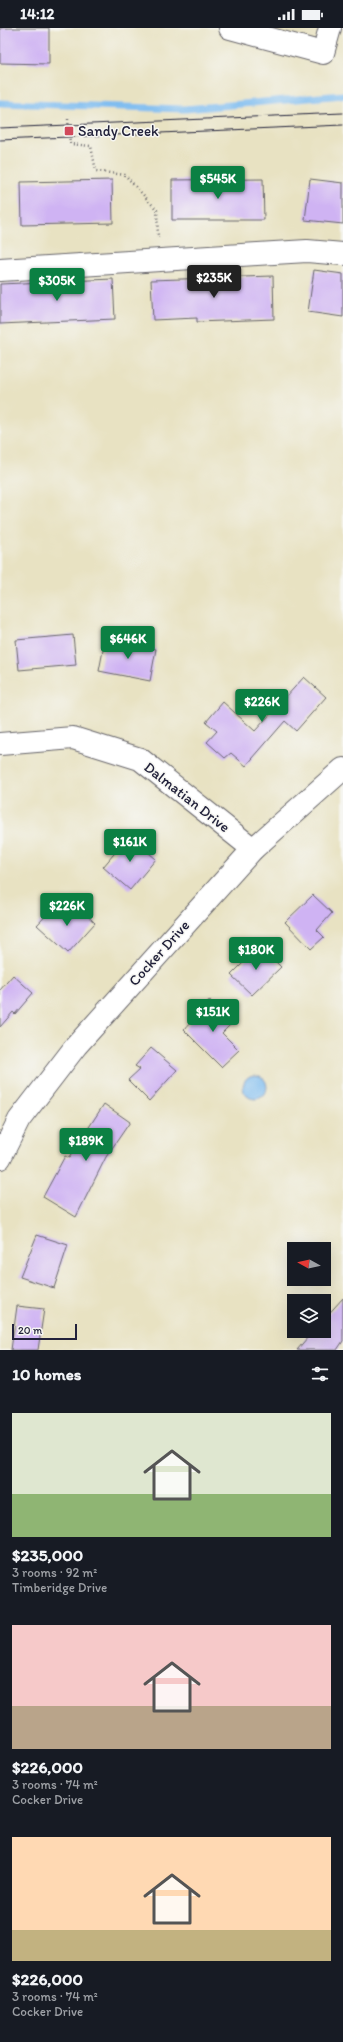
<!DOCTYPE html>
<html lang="en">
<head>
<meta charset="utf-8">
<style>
  :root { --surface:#171b24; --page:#242831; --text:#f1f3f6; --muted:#9ea1a6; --accent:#0b8043 }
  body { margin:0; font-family:Itim,sans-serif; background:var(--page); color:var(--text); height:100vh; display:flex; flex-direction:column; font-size:15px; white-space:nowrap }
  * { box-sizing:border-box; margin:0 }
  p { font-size:13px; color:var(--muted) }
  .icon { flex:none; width:22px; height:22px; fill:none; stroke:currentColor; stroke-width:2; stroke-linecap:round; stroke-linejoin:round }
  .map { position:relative; height:1322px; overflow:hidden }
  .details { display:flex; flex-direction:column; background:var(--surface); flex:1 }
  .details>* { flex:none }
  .needle { width:26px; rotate:278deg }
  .controls { position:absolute; left:287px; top:1214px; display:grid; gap:8px }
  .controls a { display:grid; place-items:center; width:44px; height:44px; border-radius:0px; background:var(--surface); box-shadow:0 4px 16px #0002; font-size:20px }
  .scale { position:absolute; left:12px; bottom:10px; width:65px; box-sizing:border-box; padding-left:4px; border:2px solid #22223b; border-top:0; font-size:11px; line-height:14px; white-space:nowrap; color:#22223b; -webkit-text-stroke:3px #f6f6f2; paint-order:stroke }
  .price { position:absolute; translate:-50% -34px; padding:0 9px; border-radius:4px; background:var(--accent); color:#fff; font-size:13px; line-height:26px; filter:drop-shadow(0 1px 2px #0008) }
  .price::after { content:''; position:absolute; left:50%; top:24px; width:12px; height:9px; margin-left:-6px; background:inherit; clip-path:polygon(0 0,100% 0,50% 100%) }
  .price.current { background:#222; color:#fff }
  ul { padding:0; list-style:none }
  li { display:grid; align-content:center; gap:8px; height:212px; padding:0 12px }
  li span { display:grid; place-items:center; height:124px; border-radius:0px; color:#555 }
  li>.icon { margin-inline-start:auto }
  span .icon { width:72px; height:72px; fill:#fffc; stroke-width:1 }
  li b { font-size:17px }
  h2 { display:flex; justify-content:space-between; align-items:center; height:48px; padding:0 12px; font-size:17px }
  .status { display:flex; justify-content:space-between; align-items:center; height:28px; padding:0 20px; background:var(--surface); direction:ltr }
  .status svg { height:11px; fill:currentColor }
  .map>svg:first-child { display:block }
</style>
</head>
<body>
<div class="status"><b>14:12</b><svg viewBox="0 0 49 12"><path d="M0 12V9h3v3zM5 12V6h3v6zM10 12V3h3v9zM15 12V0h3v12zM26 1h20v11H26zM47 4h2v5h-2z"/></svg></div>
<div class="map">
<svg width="343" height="1322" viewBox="0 0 343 1322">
  <rect width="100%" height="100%" fill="#f6f6f2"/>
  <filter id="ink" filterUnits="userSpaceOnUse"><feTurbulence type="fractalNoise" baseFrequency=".025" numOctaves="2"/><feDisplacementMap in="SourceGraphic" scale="8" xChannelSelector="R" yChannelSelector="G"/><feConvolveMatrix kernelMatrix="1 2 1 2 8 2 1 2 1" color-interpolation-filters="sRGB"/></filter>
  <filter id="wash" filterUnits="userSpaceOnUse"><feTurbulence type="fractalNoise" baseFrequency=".012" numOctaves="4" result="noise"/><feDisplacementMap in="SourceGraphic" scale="16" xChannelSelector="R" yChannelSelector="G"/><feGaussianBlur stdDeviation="0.9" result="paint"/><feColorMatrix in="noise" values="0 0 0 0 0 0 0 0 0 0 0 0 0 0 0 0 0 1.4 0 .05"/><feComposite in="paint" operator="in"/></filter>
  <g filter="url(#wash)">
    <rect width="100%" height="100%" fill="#e8e2c2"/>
    <!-- water -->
    <circle fill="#7cbbf0" stroke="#4f6e96" cx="255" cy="1059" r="12"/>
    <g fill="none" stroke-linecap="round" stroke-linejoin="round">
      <!-- stream -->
      <polyline stroke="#7cbbf0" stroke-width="7" points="0,75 185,81 343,67"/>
    </g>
    <g id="blocks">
      <!-- building -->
      <g fill="#cfb3f3">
        <polygon points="0,0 49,0 49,36 0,35"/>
        <polygon points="263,151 264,192 172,192 172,152"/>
        <polygon points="310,151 343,155 343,196 305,192"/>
        <polygon points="112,152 113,195 22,197 21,154"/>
        <polygon points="314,242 343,246 343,289 308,284"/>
        <polygon points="273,248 274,291 197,294 197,290 153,292 151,252"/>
        <polygon points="113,251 115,291 0,296 0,256"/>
        <polygon points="73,607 76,637 19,642 16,612"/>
        <polygon points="105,612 156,621 150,653 99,643"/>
        <polygon points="304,649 326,669 296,703 285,693 246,738 231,725 225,730 207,714 217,703 206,694 223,674 255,703"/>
        <polygon points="129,808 156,831 130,862 103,839"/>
        <polygon points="313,867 332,885 317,902 324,909 311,921 285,894"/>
        <polygon points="74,875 95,895 68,925 37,897 53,880 62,889"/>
        <polygon points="260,918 281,939 252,967 231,947"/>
        <polygon points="13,947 33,965 15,986 13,984 0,999 0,962"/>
        <polygon points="210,972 233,994 222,1005 239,1022 221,1039 184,1002"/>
        <polygon points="151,1020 177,1042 149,1073 128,1052 140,1041 135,1038"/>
        <polygon points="104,1076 130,1094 106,1129 76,1189 43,1169 65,1128 69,1130"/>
        <polygon points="37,1207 68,1217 54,1260 20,1249"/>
        <polygon points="343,1270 343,1313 337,1322 297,1322 313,1303 324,1303 324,1291"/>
        <polygon points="17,1278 44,1281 38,1322 11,1322"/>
      </g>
    </g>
  </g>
  <g filter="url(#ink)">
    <use href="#blocks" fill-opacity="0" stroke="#67656a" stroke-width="1"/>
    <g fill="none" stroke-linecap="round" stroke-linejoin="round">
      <!-- minor casing -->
      <g stroke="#67656a" stroke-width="24">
        <g id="minor">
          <polyline points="230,0 323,25 330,0"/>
          <polyline points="0,242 307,223 343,226"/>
          <polyline points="0,716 73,710 140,731 253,821"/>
          <polyline points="0,1130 19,1092 76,1018 253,821 343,741"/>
        </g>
      </g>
      <!-- path -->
      <polyline stroke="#67656a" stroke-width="2.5" stroke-dasharray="1 3" stroke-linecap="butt" points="68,91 70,116 91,118 96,143 125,147 157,182 158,210"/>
      <!-- minor -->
      <use href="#minor" stroke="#fff" stroke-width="22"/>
      <!-- tram -->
      <g stroke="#22223b" stroke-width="1">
        <polyline points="0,100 343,85"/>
        <polyline points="0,112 343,97"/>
      </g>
    </g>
  </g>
  <!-- markers -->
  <rect fill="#d1495b" stroke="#f6f6f2" stroke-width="1.5" x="64" y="98" width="10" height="10" rx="2"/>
  <g text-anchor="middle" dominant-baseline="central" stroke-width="3" stroke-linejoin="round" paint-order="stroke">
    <!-- poi labels -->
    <g font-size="15" fill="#22223b" stroke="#f6f6f2" text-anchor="start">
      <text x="78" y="103">Sandy Creek</text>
    </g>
    <!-- street labels -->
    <g font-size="15" fill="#22223b" stroke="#f6f6f2">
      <text transform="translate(187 769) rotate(38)">Dalmatian Drive</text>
      <text transform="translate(159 925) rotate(-48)">Cocker Drive</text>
    </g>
  </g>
</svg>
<div class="controls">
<a><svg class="needle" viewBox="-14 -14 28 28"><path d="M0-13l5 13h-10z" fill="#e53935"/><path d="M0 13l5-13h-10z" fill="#9ea1a6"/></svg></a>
<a><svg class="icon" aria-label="layers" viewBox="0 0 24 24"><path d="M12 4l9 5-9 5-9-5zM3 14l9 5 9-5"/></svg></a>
</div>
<div class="scale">20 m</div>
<b class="price" style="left:218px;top:172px">$545K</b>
<b class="price current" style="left:214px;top:271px">$235K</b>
<b class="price" style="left:57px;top:274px">$305K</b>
<b class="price" style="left:128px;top:632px">$646K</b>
<b class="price" style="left:262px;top:695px">$226K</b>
<b class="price" style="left:130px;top:835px">$161K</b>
<b class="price" style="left:67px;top:899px">$226K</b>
<b class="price" style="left:256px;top:943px">$180K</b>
<b class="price" style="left:213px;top:1005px">$151K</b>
<b class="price" style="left:86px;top:1134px">$189K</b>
</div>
<section class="details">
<h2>10 homes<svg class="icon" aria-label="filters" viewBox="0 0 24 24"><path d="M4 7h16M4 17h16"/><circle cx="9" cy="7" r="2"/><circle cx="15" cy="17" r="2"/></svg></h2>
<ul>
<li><span style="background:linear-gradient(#dfe7d0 65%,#8fb573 0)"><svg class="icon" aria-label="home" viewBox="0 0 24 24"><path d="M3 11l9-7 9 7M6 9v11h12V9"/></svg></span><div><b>$235,000</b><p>3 rooms · 92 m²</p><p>Timberidge Drive</p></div></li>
<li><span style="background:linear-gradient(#f6c9c9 65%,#b9a48a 0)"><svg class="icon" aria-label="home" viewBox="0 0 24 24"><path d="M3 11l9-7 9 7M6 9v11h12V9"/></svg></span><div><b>$226,000</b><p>3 rooms · 74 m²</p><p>Cocker Drive</p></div></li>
<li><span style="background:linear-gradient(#ffd9b3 75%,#c2b280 0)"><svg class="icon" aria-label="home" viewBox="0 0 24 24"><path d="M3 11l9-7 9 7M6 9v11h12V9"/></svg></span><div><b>$226,000</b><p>3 rooms · 74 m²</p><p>Cocker Drive</p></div></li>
</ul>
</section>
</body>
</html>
